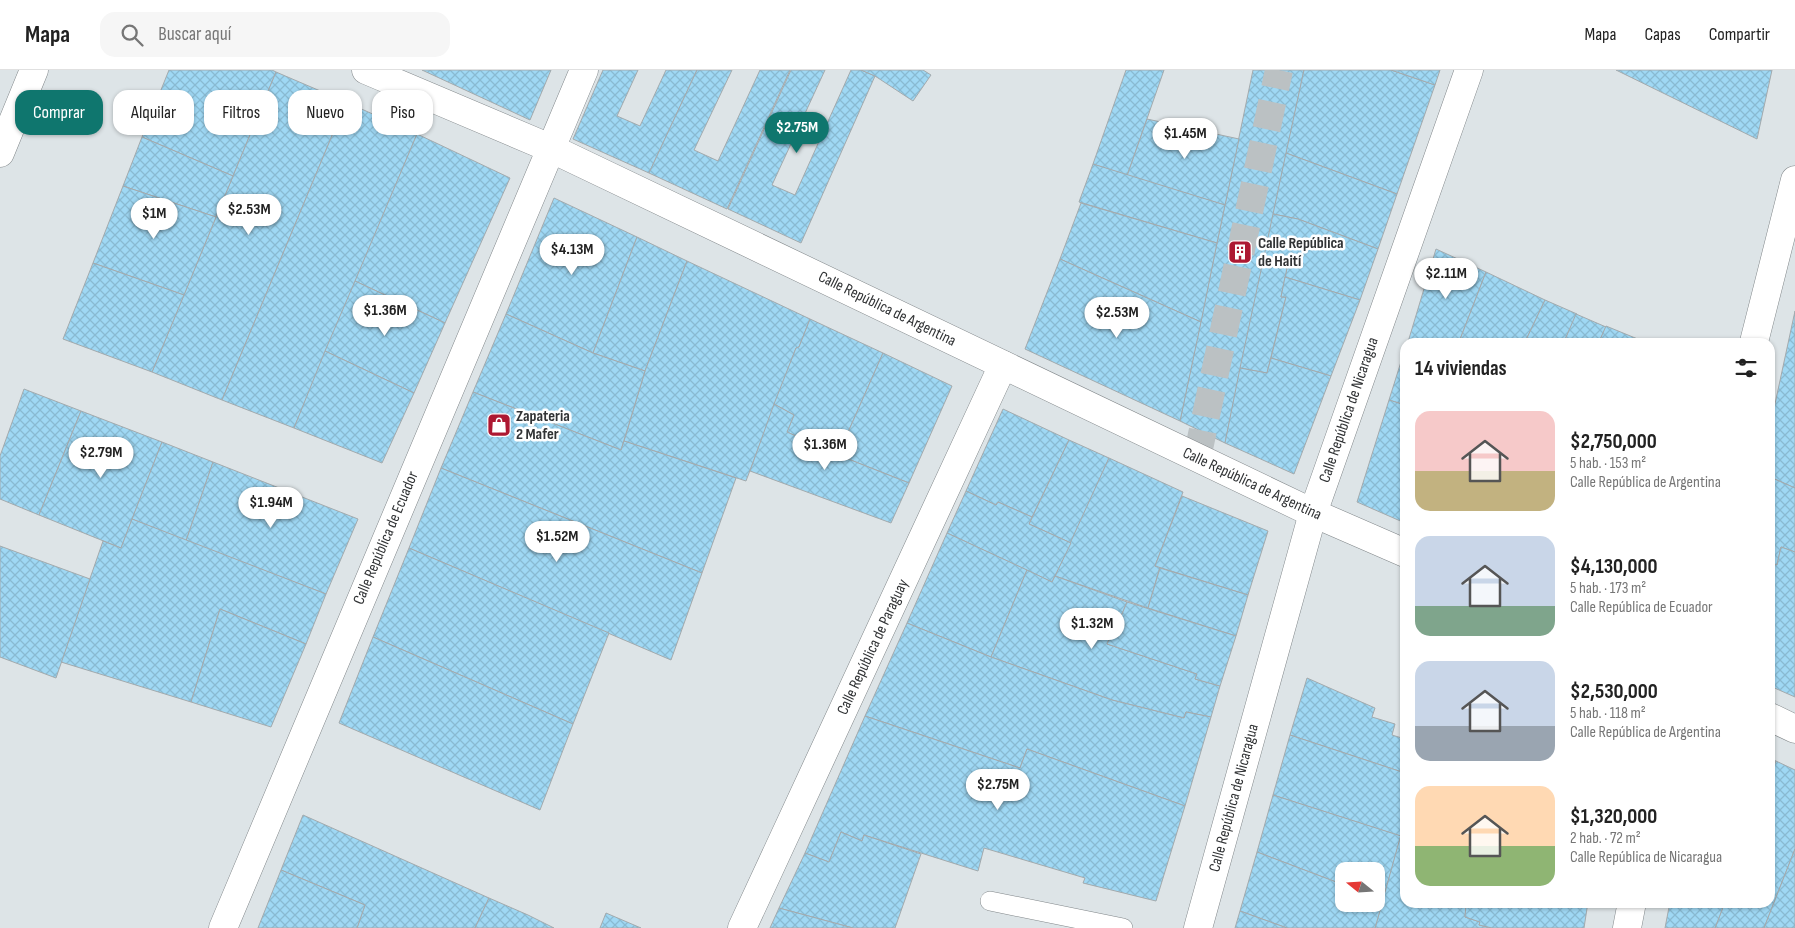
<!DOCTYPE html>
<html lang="es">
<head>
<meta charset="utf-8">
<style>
  :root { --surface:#fff; --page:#f6f6f6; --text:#222; --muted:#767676; --line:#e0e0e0; --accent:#0f766e }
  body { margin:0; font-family:"Sofia Sans Condensed",sans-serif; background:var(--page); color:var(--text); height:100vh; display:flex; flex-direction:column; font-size:19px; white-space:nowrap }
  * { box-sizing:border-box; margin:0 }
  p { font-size:16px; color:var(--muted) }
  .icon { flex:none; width:28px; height:28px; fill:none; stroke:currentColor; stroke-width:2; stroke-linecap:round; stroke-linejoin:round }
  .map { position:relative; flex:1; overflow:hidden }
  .sheet { position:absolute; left:1400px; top:268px; width:375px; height:570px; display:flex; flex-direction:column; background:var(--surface); border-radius:15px; box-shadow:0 1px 4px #0004 }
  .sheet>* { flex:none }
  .guide { position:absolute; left:15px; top:20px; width:475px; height:45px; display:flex; gap:10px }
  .needle { width:32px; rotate:288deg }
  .buttons { position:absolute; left:1335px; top:792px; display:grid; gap:10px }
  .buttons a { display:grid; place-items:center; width:50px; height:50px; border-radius:10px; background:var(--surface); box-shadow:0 1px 4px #0004; font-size:25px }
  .price { position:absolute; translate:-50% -42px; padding:0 11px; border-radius:18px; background:#fff; color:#222; font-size:16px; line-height:32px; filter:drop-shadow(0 1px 2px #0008) }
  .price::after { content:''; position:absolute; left:50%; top:30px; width:15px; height:11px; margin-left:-8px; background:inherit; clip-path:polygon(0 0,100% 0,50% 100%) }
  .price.active { background:var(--accent); color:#fff }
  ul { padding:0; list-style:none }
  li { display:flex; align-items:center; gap:15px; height:125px; padding:0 15px }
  li span { display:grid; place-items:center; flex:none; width:140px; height:100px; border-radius:15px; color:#555 }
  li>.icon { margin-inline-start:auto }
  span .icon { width:60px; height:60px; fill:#fffc; stroke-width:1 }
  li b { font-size:21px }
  h2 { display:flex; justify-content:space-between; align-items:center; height:60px; padding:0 15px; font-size:21px }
  .pill { padding:0 18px; border-radius:15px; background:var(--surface); box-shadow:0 1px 4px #0004; font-size:18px; line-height:45px }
  .pill.active { background:var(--accent); color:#fff }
  header { display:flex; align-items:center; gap:30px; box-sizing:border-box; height:70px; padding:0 25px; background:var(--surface); border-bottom:1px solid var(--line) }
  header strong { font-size:24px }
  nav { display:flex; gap:28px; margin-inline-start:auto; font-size:18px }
  .search { width:350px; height:45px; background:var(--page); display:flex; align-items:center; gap:12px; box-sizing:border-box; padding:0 18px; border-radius:15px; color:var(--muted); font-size:19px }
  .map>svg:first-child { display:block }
</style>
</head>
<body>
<header>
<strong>Mapa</strong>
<div class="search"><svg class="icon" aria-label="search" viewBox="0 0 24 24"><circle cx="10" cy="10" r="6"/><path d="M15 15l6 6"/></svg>Buscar aquí</div>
<nav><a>Mapa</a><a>Capas</a><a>Compartir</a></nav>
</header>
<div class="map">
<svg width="1795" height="858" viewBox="0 0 1795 858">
  <defs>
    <pattern id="building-cross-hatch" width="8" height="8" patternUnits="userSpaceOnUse" patternTransform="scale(1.25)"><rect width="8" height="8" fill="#9fd8f4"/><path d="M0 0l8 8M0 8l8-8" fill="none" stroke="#89bad2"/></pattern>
  </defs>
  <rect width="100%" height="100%" fill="#dde4e7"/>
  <!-- building -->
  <g fill="url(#building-cross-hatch)" stroke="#a3aaad">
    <polygon points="169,0 272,0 276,2 233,106 142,67"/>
    <polygon points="422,0 551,0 530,50"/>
    <polygon points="603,0 638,0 617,46 640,56 666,0 697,0 649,103 573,69"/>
    <polygon points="697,0 732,0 694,80 718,91 760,0 790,0 727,139 649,103"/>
    <polygon points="791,0 825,0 772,115 795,125 851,0 861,0 875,6 801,173 728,139"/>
    <polygon points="861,0 923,0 931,5 913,31 875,6"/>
    <polygon points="1126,0 1164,0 1127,106 1093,94"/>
    <polygon points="1253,0 1304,0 1225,373 1180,351"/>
    <polygon points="1304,0 1391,0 1435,15 1397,124 1286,83"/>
    <polygon points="1391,0 1440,0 1435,15"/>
    <polygon points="1616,0 1772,0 1757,69"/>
    <polygon points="276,2 346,32 222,330 152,302"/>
    <polygon points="346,32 417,64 294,358 222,330"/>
    <polygon points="1147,49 1239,69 1225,135 1127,106"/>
    <polygon points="417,64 510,108 445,253 355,211"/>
    <polygon points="142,67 233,106 216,147 123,116"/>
    <polygon points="1286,83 1397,124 1378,179 1298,149 1273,144"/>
    <polygon points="1093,94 1225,135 1217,173 1079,132"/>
    <polygon points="123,116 216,147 184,225 93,193"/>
    <polygon points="554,128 637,167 593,283 506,244"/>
    <polygon points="1081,133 1217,173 1201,252 1060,189"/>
    <polygon points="1273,144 1298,149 1378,179 1360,230 1285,207 1287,198 1263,191"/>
    <polygon points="637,167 687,191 645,301 593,283"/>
    <polygon points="1436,179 1486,202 1459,272 1408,272"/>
    <polygon points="1060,189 1201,252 1180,351 1025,279"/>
    <polygon points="687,191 810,249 799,277 796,278 746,411 624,371 645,301"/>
    <polygon points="1263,191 1287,198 1281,227 1286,227 1267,303 1240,298"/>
    <polygon points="93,193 184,225 152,302 63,269"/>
    <polygon points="1486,202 1545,230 1525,272 1459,272"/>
    <polygon points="1285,207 1360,230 1331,306 1271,288 1286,227 1281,227"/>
    <polygon points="355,211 445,253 414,323 325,281"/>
    <polygon points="1545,230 1577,244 1564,272 1525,272"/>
    <polygon points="1795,241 1795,418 1770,407 1770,357"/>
    <polygon points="506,244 593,283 645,301 621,380 473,322"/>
    <polygon points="1576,244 1606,257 1599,272 1564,272"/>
    <polygon points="810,249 883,283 838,385 787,362 794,345 774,334 796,278 799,277"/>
    <polygon points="1606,256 1645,272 1599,272"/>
    <polygon points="1405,279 1405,335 1389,330"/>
    <polygon points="325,281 414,323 382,393 294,358"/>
    <polygon points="883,283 952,316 909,413 838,385"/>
    <polygon points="1271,288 1331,306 1294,404 1225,373 1240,298 1267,303"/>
    <polygon points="24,319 81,341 39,445 0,429 0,386"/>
    <polygon points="473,322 621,380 624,371 736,408 702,503 441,398"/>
    <polygon points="1389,330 1405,335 1405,453 1357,432"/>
    <polygon points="774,334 794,345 787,362 838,385 909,413 891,453 750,401"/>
    <polygon points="1003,339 1069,370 1032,447 998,432 996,435 966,421"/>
    <polygon points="81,341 162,372 121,478 39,445"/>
    <polygon points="1069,370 1109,388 1071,473 1029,454"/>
    <polygon points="162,372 213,392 186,471 132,449"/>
    <polygon points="1109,388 1183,422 1155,496 1160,497 1148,538 1055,506"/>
    <polygon points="213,392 358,449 326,524 186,471"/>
    <polygon points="441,398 702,503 671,590 409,478"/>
    <polygon points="1770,407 1795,418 1795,482 1781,477 1777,495 1770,493"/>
    <polygon points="966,421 996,435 998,432 1032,447 1029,454 1071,473 1052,512 947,463"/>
    <polygon points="1182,426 1268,461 1248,525 1155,496"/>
    <polygon points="132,449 326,524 306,574 220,539 191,632 61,592 103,471 121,478"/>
    <polygon points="947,463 1027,500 991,587 907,553"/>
    <polygon points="0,476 90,509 56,608 0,587"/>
    <polygon points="1781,477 1795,482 1795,627 1770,616 1770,493 1777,495"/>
    <polygon points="409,478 609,563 573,654 373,567"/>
    <polygon points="1160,498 1248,525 1236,566 1148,538"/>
    <polygon points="1027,500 1052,512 1055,506 1127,532 1117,556 1115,556 1107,574 1197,604 1195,609 1220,616 1211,647 1186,642 1184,648 1112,630 991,587"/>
    <polygon points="1127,532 1236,566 1220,616 1195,609 1197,604 1107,574 1115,556 1117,556"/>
    <polygon points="220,539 306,574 271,657 191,632"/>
    <polygon points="907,553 991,587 1112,630 1184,648 1186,642 1211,647 1185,736 1027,679 1020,698 865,646"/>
    <polygon points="373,567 573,654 540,740 339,653"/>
    <polygon points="1307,608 1375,638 1372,647 1395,654 1392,665 1405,669 1405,703 1290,665"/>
    <polygon points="865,646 1020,698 1027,679 1185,736 1156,831 1083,813 1085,808 984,778 978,801 864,765 862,771 841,762 829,792 805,783"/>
    <polygon points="1290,665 1405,703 1405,753 1400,766 1273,725"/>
    <polygon points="1770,688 1776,691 1770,707"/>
    <polygon points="1776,691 1795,700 1795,779 1764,858 1715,858 1725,832 1770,832 1770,707"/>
    <polygon points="1273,725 1401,766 1383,830 1376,827 1376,801 1344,801 1344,815 1257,782"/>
    <polygon points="303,745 489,828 475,858 357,858 365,835 281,800"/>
    <polygon points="1402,761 1405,762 1405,832 1458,832 1466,835 1465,847 1480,852 1479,855 1492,858 1375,858"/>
    <polygon points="841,762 862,771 864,765 921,784 895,858 853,858 779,838 805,783 829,792"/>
    <polygon points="1795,779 1795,858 1764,858"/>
    <polygon points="1257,782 1344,815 1344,834 1376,834 1376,827 1383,830 1375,858 1287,858 1240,841"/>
    <polygon points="281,800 365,835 357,858 258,858"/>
    <polygon points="489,828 528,845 554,858 475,858"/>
    <polygon points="1458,832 1588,832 1584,858 1492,858 1479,855 1480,852 1465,847 1466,835"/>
    <polygon points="1670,832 1725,832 1715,858 1665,858"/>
    <polygon points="779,838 853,858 770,858"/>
    <polygon points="1240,841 1287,858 1235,858"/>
    <polygon points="606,843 641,858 600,858"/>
  </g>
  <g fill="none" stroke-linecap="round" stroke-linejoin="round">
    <!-- street-tunnel -->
    <polyline stroke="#bbc1c3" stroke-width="28" stroke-dasharray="28 14" stroke-linecap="butt" points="1197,388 1279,0"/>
    <!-- lane casing -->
    <g stroke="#808689" stroke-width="20">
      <polyline id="lane" points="990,831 1123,858"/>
    </g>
    <!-- street casing -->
    <g stroke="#808689" stroke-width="29">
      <g id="street">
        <polyline points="366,0 550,78 1313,443 1405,483"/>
        <polyline points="1754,272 1795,110"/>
        <polyline points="1770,647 1795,659"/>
        <polyline points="223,858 584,0"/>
        <polyline points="742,858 1003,295"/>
        <polyline points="1198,858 1313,443 1469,0"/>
        <polyline points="1627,858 1632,832"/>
      </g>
    </g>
    <!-- primary casing -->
    <g stroke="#808689" stroke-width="29">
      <polyline id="primary" points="0,83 34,0"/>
    </g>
    <!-- lane -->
    <use href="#lane" stroke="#fff" stroke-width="19"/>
    <!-- street -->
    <use href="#street" stroke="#fff" stroke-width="28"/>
    <!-- primary -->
    <use href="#primary" stroke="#fff" stroke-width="28"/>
  </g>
  <!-- icons -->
  <defs>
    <g id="building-square" transform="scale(1.25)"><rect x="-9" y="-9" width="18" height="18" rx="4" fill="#ad1832" stroke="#fff"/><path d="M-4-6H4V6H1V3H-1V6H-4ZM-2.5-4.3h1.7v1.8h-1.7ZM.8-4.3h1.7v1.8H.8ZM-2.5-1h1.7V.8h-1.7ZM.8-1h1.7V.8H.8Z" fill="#fff"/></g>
    <g id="shop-square" transform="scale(1.25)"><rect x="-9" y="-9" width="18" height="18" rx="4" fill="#ad1832" stroke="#fff"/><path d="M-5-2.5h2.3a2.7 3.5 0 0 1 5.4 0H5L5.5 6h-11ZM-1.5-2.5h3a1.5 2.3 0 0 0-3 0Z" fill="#fff"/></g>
  </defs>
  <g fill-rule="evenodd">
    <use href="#building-square" x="1240" y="182"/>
    <use href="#shop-square" x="499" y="355"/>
  </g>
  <g text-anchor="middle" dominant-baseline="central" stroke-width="5" stroke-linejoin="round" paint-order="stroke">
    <!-- poi labels -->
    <g font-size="16" font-weight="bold" fill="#313335" stroke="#fff" text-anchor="start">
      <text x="1258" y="173">Calle República<tspan x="1258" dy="18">de Haití</tspan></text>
      <text x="516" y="346">Zapateria<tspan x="516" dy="18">2 Mafer</tspan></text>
    </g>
    <!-- street labels -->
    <g font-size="16" fill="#313335" stroke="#fff">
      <text transform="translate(887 239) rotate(26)">Calle República de Argentina</text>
      <text transform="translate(1349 340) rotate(-71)">Calle República de Nicaragua</text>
      <text transform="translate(1252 414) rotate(25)">Calle República de Argentina</text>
      <text transform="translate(386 468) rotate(-67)">Calle República de Ecuador</text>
      <text transform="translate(873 577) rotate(-65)">Calle República de Paraguay</text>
      <text transform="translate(1234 728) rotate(-75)">Calle República de Nicaragua</text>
    </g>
  </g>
</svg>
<div class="buttons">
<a><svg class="needle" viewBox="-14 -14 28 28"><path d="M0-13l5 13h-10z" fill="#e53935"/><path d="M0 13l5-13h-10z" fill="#767676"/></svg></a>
</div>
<b class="price active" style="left:797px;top:84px">$2.75M</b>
<b class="price" style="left:1185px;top:90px">$1.45M</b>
<b class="price" style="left:249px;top:166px">$2.53M</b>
<b class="price" style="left:154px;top:170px">$1M</b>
<b class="price" style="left:572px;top:206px">$4.13M</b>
<b class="price" style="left:1446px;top:230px">$2.11M</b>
<b class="price" style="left:385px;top:267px">$1.36M</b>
<b class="price" style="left:1117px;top:269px">$2.53M</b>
<b class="price" style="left:825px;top:401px">$1.36M</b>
<b class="price" style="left:101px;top:409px">$2.79M</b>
<b class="price" style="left:271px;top:459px">$1.94M</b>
<b class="price" style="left:557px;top:493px">$1.52M</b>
<b class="price" style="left:1092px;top:580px">$1.32M</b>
<b class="price" style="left:998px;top:741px">$2.75M</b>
<div class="guide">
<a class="pill active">Comprar</a>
<a class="pill">Alquilar</a>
<a class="pill">Filtros</a>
<a class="pill">Nuevo</a>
<a class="pill">Piso</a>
</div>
<section class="sheet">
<h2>14 viviendas<svg class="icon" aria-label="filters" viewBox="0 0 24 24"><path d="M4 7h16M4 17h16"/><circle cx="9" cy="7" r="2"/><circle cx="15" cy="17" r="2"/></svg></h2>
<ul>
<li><span style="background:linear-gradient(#f6c9c9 60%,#c2b280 0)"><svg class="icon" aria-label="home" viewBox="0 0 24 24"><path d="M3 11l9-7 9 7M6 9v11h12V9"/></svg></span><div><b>$2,750,000</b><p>5 hab. · 153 m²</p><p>Calle República de Argentina</p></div></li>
<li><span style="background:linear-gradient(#c9d6e8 70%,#7fa58c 0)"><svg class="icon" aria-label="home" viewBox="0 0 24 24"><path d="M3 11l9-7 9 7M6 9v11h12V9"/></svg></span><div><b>$4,130,000</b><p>5 hab. · 173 m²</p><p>Calle República de Ecuador</p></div></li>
<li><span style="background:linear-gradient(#c9d6e8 65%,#9aa5b1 0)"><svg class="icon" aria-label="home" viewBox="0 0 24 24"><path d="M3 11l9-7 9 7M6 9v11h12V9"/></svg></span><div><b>$2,530,000</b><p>5 hab. · 118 m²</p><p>Calle República de Argentina</p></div></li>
<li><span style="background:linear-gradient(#ffd9b3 60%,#8fb573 0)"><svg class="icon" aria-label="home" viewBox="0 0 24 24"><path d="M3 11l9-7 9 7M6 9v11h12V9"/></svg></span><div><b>$1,320,000</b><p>2 hab. · 72 m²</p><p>Calle República de Nicaragua</p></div></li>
</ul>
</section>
</div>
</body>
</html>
